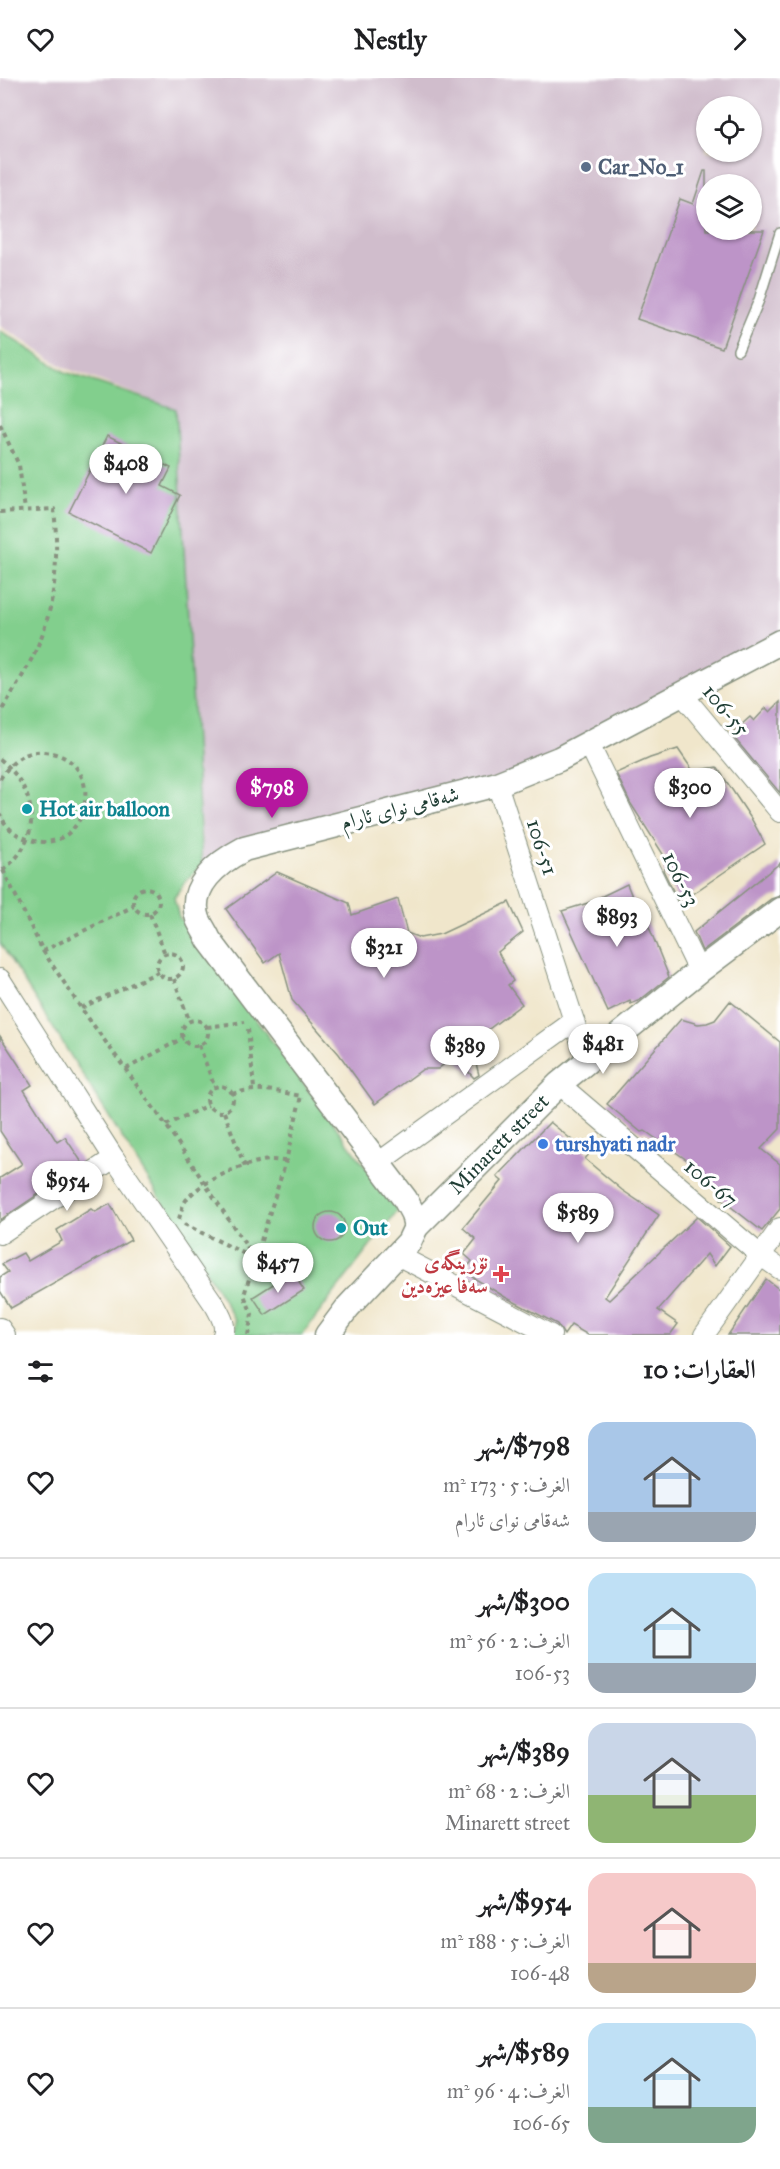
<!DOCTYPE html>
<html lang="ar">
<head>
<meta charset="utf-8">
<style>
  :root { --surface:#fff; --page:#f6f6f6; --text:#202124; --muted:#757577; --line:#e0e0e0; --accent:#b5179e }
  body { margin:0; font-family:"IM FELL Great Primer",Amiri,serif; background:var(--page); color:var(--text); direction:rtl; height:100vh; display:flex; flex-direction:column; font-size:22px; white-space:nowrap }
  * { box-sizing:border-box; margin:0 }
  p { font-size:20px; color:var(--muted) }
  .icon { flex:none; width:33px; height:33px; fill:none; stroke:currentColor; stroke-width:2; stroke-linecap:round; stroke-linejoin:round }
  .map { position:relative; height:1257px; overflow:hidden; direction:ltr }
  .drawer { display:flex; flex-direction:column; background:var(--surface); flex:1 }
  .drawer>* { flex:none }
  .fabs { position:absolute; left:696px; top:18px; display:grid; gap:12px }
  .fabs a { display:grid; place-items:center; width:66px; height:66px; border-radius:50%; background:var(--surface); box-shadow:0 2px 4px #0004; font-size:30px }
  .price { position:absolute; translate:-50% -51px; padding:0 14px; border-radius:21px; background:#fff; color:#222; font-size:20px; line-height:39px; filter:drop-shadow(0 2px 3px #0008) }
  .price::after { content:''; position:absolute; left:50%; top:36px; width:18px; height:14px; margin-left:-9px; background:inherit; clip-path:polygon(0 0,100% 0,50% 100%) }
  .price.on { background:var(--accent); color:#fff }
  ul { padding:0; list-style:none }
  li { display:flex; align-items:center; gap:18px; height:150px; padding:0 24px }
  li+li { border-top:2px solid var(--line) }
  li span { display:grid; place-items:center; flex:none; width:168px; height:120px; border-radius:18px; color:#555 }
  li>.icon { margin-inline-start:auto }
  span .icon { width:72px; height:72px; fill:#fffc; stroke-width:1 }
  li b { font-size:26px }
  h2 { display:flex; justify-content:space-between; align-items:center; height:72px; padding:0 24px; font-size:26px }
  header { display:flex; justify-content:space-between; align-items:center; height:78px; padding:0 24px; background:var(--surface); font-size:27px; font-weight:700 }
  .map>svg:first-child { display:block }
</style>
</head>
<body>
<header><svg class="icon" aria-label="forward" viewBox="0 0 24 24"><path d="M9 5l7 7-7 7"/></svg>Nestly<svg class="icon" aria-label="heart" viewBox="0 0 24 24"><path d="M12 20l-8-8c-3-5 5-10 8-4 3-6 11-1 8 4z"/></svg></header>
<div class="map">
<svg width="780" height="1257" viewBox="0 0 780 1257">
  <rect width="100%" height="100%" fill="#fff"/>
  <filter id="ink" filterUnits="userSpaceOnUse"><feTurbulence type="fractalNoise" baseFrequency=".0167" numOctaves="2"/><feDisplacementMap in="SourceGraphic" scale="12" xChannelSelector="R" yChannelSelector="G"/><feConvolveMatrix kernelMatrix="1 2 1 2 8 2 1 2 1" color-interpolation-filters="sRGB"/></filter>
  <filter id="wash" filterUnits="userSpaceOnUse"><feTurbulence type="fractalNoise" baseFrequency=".008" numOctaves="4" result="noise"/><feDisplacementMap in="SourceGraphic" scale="24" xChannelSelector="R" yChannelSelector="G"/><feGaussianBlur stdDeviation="1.35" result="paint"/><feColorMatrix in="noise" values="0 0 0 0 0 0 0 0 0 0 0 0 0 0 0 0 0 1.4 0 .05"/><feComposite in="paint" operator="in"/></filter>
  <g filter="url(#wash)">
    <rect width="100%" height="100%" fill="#f0e6cb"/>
    <!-- industrial -->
    <path fill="#d0bdcc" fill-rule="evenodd" d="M0,0h780v554l-251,137 -326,95 -27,-455 -111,-41 -65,-42zM706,28h46v46h-46zM706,106h46v46h-46z"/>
    <!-- green -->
    <polygon fill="#82cf8d" stroke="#508660" stroke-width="1.5" points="0,253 65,294 176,331 202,787 186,803 174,820 179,839 398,1132 302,1257 235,1257 235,1243 222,1219 0,865"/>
    <g id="blocks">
      <!-- building -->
      <g fill="#bd94c8">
        <polygon points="704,93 706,93 706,152 764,152 722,270 637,241 680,121 693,126"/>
        <polygon points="107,358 171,390 162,408 180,417 151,475 69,434"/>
        <polygon points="780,624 780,715 731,656 750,639 754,643 766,630 770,634"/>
        <polygon points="678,671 693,693 717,689 752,742 765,766 679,825 663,792 670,787 631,726 616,695 650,680"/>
        <polygon points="780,785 780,818 771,821 702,873 694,854"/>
        <polygon points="277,794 349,825 352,837 398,821 407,855 420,860 441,856 509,824 523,854 498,874 513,903 508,907 522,926 485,954 490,961 473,974 479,997 474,1000 454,978 438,991 423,991 375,1026 339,976 292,922 279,875 265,885 226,831"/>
        <polygon points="627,806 643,846 647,844 669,899 640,922 631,926 630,923 608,934 562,833 588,825"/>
        <polygon points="730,923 780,964 780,1051 761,1071 780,1086 780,1131 762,1153 721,1121 725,1115 687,1082 645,1053 641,1054 607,1026 681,941 698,946 707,945 715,942"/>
        <polygon points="0,958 32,1007 24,1012 57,1064 65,1059 83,1086 0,1142 0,1100 22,1086 0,1053"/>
        <polygon points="550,1044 589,1076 585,1081 622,1112 659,1137 605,1219 609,1222 697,1139 730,1168 715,1188 707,1176 658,1232 678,1246 670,1257 588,1257 571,1247 564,1257 557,1246 505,1219 464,1194 472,1183 464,1176 476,1161 463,1150 502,1103 497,1099"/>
        <polygon points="110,1126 131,1162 11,1230 0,1213 0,1199 8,1194 2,1186 23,1175 28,1183 62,1163 57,1152 91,1131 95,1134"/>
        <circle cx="330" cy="1149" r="15"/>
        <polygon points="292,1194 304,1212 265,1237 253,1219"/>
        <polygon points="766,1201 780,1212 780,1257 728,1257"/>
      </g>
    </g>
  </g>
  <g filter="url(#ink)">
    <use href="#blocks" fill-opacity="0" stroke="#889280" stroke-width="1.5"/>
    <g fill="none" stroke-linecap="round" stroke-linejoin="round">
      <!-- service casing -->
      <g stroke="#889280" stroke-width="12">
        <polyline id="service" points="738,272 759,222 780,155"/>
      </g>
      <!-- minor casing -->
      <g stroke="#889280" stroke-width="22">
        <g id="minor">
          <polyline points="682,616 780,734"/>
          <polyline points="589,666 699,893"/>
          <polyline points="497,706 587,983"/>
          <path d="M0,901l114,179 102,149c4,8 11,18 7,28"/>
          <polyline points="559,1006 760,1177 780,1191"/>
          <polyline points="378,1085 574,943"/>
          <polyline points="0,1156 114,1080"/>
          <polyline points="397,1177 551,1257"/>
          <polyline points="0,1250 5,1257"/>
          <polyline points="704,1257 780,1150"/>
        </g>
      </g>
      <!-- tertiary casing -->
      <g stroke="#889280" stroke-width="27">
        <g id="tertiary">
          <path d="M416,1149l-3,-13 -8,-15 -196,-259c-3,-7 -8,-14 -11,-21 -11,-33 21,-57 46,-70l253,-65 62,-25 221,-117"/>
          <path id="s1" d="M327,1257l21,-28 61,-65 7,-15 143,-143 140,-113 81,-61"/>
        </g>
      </g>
      <!-- path -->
      <g stroke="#889280" stroke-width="4" stroke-dasharray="4.5 4.5" stroke-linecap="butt">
        <polyline points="0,347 19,387 25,432"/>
        <path d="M0,434l54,-3c4,37 3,78 -8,114 -9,32 -29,62 -46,90"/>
        <path d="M0,681c39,32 44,83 0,113"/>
        <path d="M0,701c10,-16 24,-29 44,-27 66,5 47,105 -14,88 -14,-4 -25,-13 -30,-26"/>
        <polyline points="3,792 43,873 81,930 166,1047 255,1181"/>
        <circle cx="146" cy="823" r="13"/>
        <polyline points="150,836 165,876"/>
        <polyline points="43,873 134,828"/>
        <circle cx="170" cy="888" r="13"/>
        <polyline points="174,901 189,942"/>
        <polyline points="81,930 158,894"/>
        <circle cx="195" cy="955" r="13"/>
        <polyline points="207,949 244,944"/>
        <polyline points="248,951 254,1010"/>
        <polyline points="199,967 215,1010"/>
        <polyline points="126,991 183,960"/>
        <circle cx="220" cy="1021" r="13"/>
        <path d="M232,1016c24,-8 44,-3 69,2l-15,65 -42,134 8,19 -4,21"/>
        <polyline points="224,1034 245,1089"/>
        <polyline points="166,1047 208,1027"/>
        <path d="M179,1141c2,-7 3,-15 9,-21 13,-17 62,-38 84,-38 4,0 9,1 14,1"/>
        <polyline points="184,1146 255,1181"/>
      </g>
      <!-- service -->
      <use href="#service" stroke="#fff" stroke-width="9"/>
      <!-- minor -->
      <use href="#minor" stroke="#fff" stroke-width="20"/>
      <!-- tertiary -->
      <use href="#tertiary" stroke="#fff" stroke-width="24"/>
    </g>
  </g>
  <!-- markers -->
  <circle fill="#5c6f8a" stroke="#fff" stroke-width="2" cx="586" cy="89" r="6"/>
  <g fill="#0f9aa8" stroke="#fff" stroke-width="2">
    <circle cx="27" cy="731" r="6"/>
    <circle cx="341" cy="1150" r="6"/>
  </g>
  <circle fill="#3f7fe0" stroke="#fff" stroke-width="2" cx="543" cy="1066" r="6"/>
  <path fill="#e0444e" stroke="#fff" stroke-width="2" d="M498 1187h6v6h6v6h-6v6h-6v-6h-6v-6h6z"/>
  <g text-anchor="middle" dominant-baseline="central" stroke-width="6" stroke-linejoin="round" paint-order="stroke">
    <!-- service labels -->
    <g font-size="21" font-weight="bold" fill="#4e5e75" stroke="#fff" text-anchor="start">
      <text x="598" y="89">Car_No_1</text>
    </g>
    <!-- street labels -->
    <g font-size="21" fill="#1f3d34" stroke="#fff">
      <text transform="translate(726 632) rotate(50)">106-55</text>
      <text transform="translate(400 730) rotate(-14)">شەقامی نوای ئارام</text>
      <text transform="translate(542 769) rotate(72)">106-51</text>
      <text transform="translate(681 801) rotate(64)">106-53</text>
      <text stroke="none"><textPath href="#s1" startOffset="258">Minarett street</textPath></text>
      <text transform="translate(711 1105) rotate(40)">106-67</text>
    </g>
    <!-- culture labels -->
    <g font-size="21" font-weight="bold" fill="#0d838f" stroke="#fff" text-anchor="start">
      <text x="39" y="731">Hot air balloon</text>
      <text x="353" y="1150">Out</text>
    </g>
    <!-- shop labels -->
    <g font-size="21" font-weight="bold" fill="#366cbe" stroke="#fff" text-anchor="start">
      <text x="555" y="1066">turshyati nadr</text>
    </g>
    <!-- health labels -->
    <g font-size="21" font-weight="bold" fill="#be3a42" stroke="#fff" text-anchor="end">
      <text x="488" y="1184">نۆرینگەی<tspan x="488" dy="24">سەفا عیزەدین</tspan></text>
    </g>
  </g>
</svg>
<div class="fabs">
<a><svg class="icon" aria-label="locate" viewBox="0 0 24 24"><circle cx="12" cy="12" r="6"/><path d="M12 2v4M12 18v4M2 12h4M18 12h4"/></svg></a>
<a><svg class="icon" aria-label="layers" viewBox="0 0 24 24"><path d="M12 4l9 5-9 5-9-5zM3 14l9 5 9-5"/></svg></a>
</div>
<b class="price" style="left:126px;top:417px">$408</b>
<b class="price on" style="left:272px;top:741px">$798</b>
<b class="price" style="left:690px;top:741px">$300</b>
<b class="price" style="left:617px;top:870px">$893</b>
<b class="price" style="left:384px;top:901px">$321</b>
<b class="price" style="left:603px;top:997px">$481</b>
<b class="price" style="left:465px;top:999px">$389</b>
<b class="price" style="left:67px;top:1134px">$954</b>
<b class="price" style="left:578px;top:1166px">$589</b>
<b class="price" style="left:278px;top:1216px">$457</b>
</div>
<section class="drawer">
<h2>العقارات: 10<svg class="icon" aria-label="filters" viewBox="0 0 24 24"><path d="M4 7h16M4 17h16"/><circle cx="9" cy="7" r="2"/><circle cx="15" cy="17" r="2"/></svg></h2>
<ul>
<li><span style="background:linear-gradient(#a9c7e8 75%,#9aa5b1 0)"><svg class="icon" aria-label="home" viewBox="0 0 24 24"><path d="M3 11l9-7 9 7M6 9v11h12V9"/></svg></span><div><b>$798/شهر</b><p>الغرف: 5 · 173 m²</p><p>شەقامی نوای ئارام</p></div><svg class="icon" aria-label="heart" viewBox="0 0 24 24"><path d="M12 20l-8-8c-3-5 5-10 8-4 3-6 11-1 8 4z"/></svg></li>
<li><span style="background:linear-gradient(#bfe0f5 75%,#9aa5b1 0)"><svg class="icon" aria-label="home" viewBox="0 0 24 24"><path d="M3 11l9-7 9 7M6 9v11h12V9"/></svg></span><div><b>$300/شهر</b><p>الغرف: 2 · 56 m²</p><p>106-53</p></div><svg class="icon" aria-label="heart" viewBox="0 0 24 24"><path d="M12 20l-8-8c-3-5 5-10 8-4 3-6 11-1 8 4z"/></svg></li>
<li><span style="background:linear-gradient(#c9d6e8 60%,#8fb573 0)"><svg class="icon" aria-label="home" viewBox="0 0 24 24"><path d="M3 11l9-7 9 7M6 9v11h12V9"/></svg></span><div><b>$389/شهر</b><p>الغرف: 2 · 68 m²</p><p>Minarett street</p></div><svg class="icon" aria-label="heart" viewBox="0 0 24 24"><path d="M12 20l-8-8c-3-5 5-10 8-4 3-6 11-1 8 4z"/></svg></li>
<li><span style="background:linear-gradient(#f6c9c9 75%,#b9a48a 0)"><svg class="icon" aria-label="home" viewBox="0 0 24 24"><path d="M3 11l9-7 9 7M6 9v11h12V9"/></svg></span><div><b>$954/شهر</b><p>الغرف: 5 · 188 m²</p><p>106-48</p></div><svg class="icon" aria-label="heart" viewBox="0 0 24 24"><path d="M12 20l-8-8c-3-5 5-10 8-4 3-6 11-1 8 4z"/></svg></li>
<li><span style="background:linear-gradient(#bfe0f5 70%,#7fa58c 0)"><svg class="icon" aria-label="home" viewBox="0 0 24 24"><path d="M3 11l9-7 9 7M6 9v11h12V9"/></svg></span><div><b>$589/شهر</b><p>الغرف: 4 · 96 m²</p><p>106-65</p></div><svg class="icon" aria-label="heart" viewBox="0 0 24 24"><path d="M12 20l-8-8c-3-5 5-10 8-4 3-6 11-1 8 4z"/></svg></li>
</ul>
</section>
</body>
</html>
